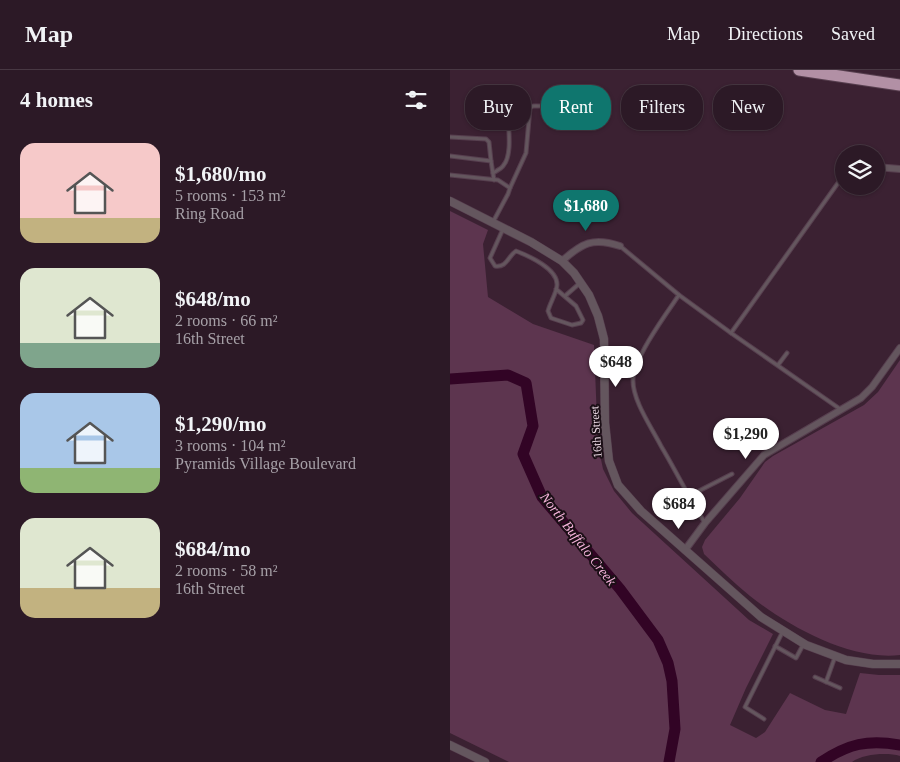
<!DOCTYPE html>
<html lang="en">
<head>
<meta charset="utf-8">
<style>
  :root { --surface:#2c1926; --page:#382632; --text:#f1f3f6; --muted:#a6a0a7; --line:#483843; --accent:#0f766e }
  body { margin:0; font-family:Georgia,serif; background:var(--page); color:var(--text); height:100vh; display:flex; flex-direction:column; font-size:19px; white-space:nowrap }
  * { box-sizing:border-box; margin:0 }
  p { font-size:16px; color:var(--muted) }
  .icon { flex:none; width:28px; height:28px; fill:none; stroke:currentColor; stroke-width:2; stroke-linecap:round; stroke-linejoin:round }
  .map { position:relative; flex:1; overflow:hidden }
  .side { display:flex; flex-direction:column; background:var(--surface); width:450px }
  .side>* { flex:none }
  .banner { position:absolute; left:15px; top:15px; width:360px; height:45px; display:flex; gap:10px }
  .buttons { position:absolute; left:385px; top:75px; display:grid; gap:10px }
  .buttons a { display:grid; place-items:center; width:50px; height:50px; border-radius:50%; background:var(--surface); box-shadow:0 1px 4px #0004,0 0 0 1px var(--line); font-size:25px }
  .price { position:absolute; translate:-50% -42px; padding:0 11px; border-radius:18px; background:#fff; color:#222; font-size:16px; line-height:32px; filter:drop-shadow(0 1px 2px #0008) }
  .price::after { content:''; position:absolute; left:50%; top:30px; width:15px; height:11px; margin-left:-8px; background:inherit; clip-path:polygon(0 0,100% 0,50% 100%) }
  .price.current { background:var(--accent); color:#fff }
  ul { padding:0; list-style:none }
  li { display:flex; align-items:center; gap:15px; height:125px; padding:0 20px }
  li span { display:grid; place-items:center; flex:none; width:140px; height:100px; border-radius:15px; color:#555 }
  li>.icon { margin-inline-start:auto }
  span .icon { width:60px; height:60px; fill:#fffc; stroke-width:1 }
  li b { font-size:21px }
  h2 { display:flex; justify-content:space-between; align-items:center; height:60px; padding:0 20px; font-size:21px }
  .pill { padding:0 18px; border-radius:20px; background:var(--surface); box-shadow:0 1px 4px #0004,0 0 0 1px var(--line); font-size:18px; line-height:45px }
  .pill.current { background:var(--accent); color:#fff }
  header { display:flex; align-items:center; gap:30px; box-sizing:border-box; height:70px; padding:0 25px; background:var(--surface); border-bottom:1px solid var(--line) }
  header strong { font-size:24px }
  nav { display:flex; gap:28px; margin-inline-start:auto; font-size:18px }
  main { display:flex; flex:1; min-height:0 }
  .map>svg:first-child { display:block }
</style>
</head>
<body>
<header>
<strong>Map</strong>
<nav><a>Map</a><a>Directions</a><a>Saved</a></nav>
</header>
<main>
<section class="side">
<h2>4 homes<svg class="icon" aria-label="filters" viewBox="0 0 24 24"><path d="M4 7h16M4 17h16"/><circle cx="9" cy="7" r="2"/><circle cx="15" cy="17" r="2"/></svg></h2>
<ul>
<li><span style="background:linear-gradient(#f6c9c9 75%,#c2b280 0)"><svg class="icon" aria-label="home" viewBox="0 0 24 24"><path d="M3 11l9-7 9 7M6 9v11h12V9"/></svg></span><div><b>$1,680/mo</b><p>5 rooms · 153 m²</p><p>Ring Road</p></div></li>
<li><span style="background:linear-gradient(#dfe7d0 75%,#7fa58c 0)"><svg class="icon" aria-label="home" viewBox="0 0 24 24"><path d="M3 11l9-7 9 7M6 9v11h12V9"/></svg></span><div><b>$648/mo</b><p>2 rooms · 66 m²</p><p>16th Street</p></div></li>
<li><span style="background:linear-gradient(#a9c7e8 75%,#8fb573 0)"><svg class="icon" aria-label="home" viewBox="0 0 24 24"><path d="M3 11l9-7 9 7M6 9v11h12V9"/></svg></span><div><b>$1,290/mo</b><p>3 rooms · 104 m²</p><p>Pyramids Village Boulevard</p></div></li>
<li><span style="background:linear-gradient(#dfe7d0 70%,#c2b280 0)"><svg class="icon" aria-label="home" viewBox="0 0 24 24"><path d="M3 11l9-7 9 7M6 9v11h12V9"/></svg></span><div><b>$684/mo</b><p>2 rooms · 58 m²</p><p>16th Street</p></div></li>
</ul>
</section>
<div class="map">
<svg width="450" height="692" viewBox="0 0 450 692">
  <rect width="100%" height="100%" fill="#3b2132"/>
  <!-- green -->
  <g fill="#5d354f">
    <path d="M0,141l38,19 -5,14 5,53 45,27 61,21 4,100 5,24 11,22 18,22 117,107 24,14 -27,54 -16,37 26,13 9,-6 25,-39 35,17 21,4 14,-41 19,2h21v81c-13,-4 -37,-2 -48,6h-343l-59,-29z"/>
    <path d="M450,290v295c-50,6 -112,-29 -150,-59 -16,-13 -31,-28 -46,-42l-2,-7 3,-7 35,-42 25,-36 8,-6 91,-51 14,-13z"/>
  </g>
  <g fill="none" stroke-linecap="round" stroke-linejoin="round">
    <!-- river -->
    <g stroke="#320425" stroke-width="11">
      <polyline points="0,309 58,305 76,313 83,356 73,384 92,427 170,519 208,570 218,593 222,611 225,659 219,692"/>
      <path d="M371,692c27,-18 47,-23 79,-17"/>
    </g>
    <!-- service casing -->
    <g stroke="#573f4f" stroke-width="5">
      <g id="service">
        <polyline points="0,67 36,69 39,72 41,91"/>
        <polyline points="0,86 41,91 44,110"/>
        <path d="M43,103c3,-2 8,-4 10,-7 10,-11 5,-39 5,-52"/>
        <polyline points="0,105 48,110 60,118 58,124 43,152"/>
        <polyline points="60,118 76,83 80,38 83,36 96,36"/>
        <path d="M53,159l-13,29 5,8c12,2 13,-10 21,-15 13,5 42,18 41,34 0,7 -7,18 -9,26l3,7 21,7 9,-2 2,-3 -7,-14 -20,-17"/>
        <polyline points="170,176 229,225 281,263 390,339"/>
        <path d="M229,225c-13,19 -44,61 -46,84 -1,21 19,49 28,67 15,25 28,52 44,77"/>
        <polyline points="115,226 130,213"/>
        <polyline points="281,263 393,106"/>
        <polyline points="328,295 337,283"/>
        <polyline points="239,426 282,404"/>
        <polyline points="325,576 346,588 353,575"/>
        <polyline points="365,607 390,618"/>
        <polyline points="376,612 385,587"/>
        <polyline points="314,649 295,637 333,561"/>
      </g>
    </g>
    <!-- minor casing -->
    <g stroke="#573f4f" stroke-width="8">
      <g id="minor">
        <polyline points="426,97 450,99"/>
        <polyline points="393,106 394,106"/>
        <path d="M112,191c20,-18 31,-24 58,-15"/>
        <polyline points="235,480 255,453 314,385 411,328 422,317 450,278"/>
      </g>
    </g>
    <!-- tertiary casing -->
    <g stroke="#573f4f" stroke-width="9">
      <g id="tertiary">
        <polyline points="0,131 81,172 112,191 124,203 139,225 148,246 154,269 155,353 159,391 168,415 191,441 311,547 356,575 396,590 423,594 450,594"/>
        <polyline points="0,675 35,692"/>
      </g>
    </g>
    <!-- motorway casing -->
    <g stroke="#573f4f" stroke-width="13">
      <polyline id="motorway" points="349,0 450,15"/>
    </g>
    <!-- service -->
    <use href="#service" stroke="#64565e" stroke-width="3"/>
    <!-- minor -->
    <use href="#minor" stroke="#64565e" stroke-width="6"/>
    <!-- tertiary -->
    <use href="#tertiary" stroke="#64565e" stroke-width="8"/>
    <!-- motorway -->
    <use href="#motorway" stroke="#b290a5" stroke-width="11"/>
  </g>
  <g text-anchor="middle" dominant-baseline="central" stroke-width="4" stroke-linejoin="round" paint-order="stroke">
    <!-- street labels -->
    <g font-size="12" fill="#ecdae5" stroke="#1b0f16">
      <text transform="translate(146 362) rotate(-94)">16th Street</text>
    </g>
    <!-- water labels -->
    <g font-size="14" font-style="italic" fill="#f6b4dc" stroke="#1b0f16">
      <text transform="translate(128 469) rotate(52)">North Buffalo Creek</text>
    </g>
  </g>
</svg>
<div class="buttons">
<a><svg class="icon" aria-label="layers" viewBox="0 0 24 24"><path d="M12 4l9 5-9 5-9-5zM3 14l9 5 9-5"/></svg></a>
</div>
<b class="price current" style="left:136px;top:162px">$1,680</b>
<b class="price" style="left:166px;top:318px">$648</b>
<b class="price" style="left:296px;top:390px">$1,290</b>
<b class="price" style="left:229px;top:460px">$684</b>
<div class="banner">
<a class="pill">Buy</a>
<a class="pill current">Rent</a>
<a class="pill">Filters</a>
<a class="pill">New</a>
</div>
</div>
</main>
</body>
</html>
